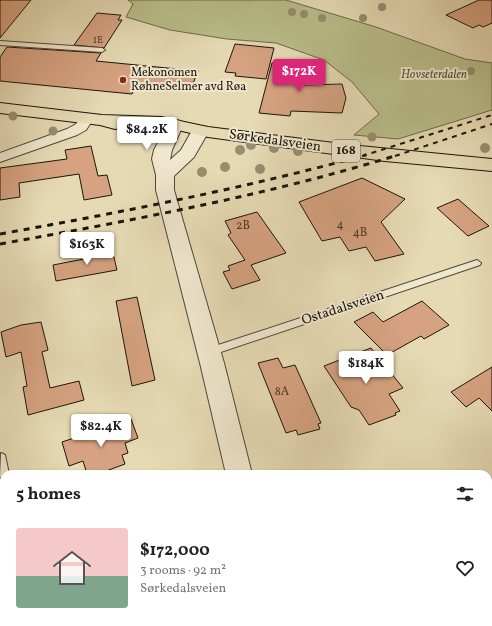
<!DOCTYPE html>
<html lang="en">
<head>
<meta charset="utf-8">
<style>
  :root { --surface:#fff; --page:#f2f2f2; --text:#222; --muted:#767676; --line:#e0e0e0; --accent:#db2777 }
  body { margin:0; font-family:Vollkorn,serif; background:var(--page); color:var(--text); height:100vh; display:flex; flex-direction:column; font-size:15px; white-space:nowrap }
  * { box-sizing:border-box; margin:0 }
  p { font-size:13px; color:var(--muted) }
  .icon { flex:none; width:22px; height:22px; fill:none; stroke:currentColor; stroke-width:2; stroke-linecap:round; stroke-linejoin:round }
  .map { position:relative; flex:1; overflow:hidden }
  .drawer { position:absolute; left:0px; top:470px; width:492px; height:156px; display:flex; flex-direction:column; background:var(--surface); border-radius:12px 12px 0 0; box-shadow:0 1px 3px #0004 }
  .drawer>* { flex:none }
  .price { position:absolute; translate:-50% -34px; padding:0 9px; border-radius:4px; background:#fff; color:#222; font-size:13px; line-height:26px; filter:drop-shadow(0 1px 2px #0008) }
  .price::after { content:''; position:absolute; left:50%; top:24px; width:12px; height:9px; margin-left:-6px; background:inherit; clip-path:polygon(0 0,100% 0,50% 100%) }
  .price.selected { background:var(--accent); color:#fff }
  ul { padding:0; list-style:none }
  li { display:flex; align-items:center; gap:12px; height:100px; padding:0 16px }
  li+li { border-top:1px solid var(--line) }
  li span { display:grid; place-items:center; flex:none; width:112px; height:80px; border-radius:4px; color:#555 }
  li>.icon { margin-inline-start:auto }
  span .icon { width:48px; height:48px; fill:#fffc; stroke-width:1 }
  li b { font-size:17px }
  h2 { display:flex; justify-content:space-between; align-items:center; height:48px; padding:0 16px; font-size:17px }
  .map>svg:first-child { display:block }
</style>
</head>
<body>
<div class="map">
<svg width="492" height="626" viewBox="0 0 492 626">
  <rect width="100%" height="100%" fill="#e6dab4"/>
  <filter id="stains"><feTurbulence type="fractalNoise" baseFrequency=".005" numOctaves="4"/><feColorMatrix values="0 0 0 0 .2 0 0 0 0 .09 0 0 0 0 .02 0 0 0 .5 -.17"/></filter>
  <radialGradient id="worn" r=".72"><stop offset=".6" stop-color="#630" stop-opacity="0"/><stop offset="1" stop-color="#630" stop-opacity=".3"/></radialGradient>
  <!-- green -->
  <polygon fill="#b9be8a" stroke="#6b694c" points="128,0 286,0 376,27 465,59 492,63 492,110 398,139 354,135 379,114 352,82 324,60 276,43 227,39 170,30 126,17 133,4"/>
  <!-- building -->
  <g fill="#d6a281" stroke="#1d140d">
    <polygon points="0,0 31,0 0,38"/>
    <polygon points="479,0 492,0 492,23 483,27 479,25 473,28 446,15"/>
    <polygon points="97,13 119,15 121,15 118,20 122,20 104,48 74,45"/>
    <polygon points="235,44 274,48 266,79 235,76 236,73 225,72"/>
    <polygon points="7,47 101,53 96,61 198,71 190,91 136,86 132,94 0,81 0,57"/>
    <polygon points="272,63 301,66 300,71 308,72 304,85 342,84 346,98 342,113 291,111 290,116 259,113"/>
    <polygon points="91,146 98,176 107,175 112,195 84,200 79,174 19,183 20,197 0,200 0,168 67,159 65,150"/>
    <polygon points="362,178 405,199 381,222 404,254 375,261 366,247 349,251 340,237 322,241 299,202"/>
    <polygon points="458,199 474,213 489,226 468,236 437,208"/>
    <polygon points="257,212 286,253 251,265 260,280 232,289 223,272 230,270 228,266 245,260 228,235 231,233 225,221"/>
    <polygon points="112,249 117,270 56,281 53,265 89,258 88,253"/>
    <polygon points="137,297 155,380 132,386 116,301"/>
    <polygon points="422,301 449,325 424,339 421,336 387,355 354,322 373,312 383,322"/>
    <polygon points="41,322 48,350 42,352 50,388 79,381 84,400 28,415 23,387 27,386 21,352 6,357 1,332 21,325"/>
    <polygon points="371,348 403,388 389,394 400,411 395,413 396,415 369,425 359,410 351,407 324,366"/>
    <polygon points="278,358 283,368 295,365 321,423 318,424 320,429 298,435 296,430 286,433 258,363"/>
    <polygon points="492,367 492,411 479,398 466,407 451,392"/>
    <polygon points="131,419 138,438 125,443 128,453 122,455 125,464 98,474 87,474 83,461 69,466 62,442"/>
  </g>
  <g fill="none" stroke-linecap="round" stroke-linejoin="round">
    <!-- service casing -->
    <g stroke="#4f4637" stroke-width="2">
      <g id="service">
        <polygon points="0,41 102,48 105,50 102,52 0,45"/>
        <polygon points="477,260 481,263 480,265 209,356 206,355 204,352 206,349"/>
        <polygon points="1,453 5,455 9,474 4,474 4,479 0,477"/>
        <polygon points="26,622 38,622 39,626 27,626"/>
      </g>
    </g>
    <!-- minor casing -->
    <g stroke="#4f4637" stroke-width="2">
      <polygon id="minor" points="87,114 92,115 94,118 86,130 77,135 0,162 0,153 67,129 76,124 82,115"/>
    </g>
    <!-- tertiary casing -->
    <g stroke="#4f4637" stroke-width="2">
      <g id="tertiary">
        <polygon points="175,120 181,121 183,125 172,150 170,160 181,150 194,127 200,126 206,127 209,131 194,157 174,176 174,190 224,363 252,474 226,474 200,363 156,190 156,175 152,159 154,150 169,121"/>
        <polygon points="249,622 279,622 280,626 250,626"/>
      </g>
    </g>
    <!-- primary casing -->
    <g stroke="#1d140d" stroke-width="2">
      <polygon id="primary" points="0,103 102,115 161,117 208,127 350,145 492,159 492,171 385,161 208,137 169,128 123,125 121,128 115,129 100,125 0,113"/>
    </g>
    <!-- service -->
    <use href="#service" fill="#efe7ce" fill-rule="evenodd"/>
    <!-- minor -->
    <use href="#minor" fill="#efe7ce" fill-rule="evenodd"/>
    <!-- tertiary -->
    <use href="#tertiary" fill="#efe7ce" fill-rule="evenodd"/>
    <!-- primary -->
    <use href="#primary" fill="#e6dab4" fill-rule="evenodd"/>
    <!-- rail-far1 -->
    <g stroke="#1d140d" stroke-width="2" stroke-dasharray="5 5" stroke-linecap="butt">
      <polyline points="362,156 492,115"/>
      <polyline points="395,156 492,124"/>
    </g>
    <!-- rail -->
    <g stroke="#1d140d" stroke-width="3" stroke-dasharray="6 6" stroke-linecap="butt">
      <path d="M0,234c123,-22 245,-46 366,-79"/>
      <path d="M0,244c134,-24 268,-49 398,-89"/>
    </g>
  </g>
  <!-- trees -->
  <g fill="#968e70">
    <circle cx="382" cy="7" r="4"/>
    <circle cx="292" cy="12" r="4"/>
    <circle cx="304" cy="14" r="4"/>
    <circle cx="322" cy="18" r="4"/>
    <circle cx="363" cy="18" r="4"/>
    <circle cx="471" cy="71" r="4"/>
    <circle cx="13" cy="116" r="4.5"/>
    <circle cx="53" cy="131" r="4.5"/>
    <circle cx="372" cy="137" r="4.5"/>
    <circle cx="251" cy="145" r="5"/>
    <circle cx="274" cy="148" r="5"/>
    <circle cx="485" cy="148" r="5"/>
    <circle cx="240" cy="150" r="5"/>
    <circle cx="298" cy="151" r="5"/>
    <circle cx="225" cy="167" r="5"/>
    <circle cx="260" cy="169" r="5"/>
    <circle cx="202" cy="172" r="5"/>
  </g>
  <!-- markers -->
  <circle fill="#8f2418" stroke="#efe7ce" stroke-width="1.5" cx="123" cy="80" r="4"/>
  <g text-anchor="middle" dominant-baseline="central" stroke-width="4" stroke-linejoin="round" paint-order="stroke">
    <!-- far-number labels -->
    <g font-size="10" fill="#4b382a">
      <text x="98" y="40">1E</text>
    </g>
    <!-- far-poi labels -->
    <g font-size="12" fill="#1d140d" stroke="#efe7ce" text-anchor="start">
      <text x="131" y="73">Mekonomen<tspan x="131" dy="14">RøhneSelmer avd Røa</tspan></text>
    </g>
    <!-- far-park labels -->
    <g font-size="12" font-style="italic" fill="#545039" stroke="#efe7ce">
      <text x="434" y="75">Hovseterdalen</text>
    </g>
    <!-- number labels -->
    <g font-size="12" fill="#4b382a">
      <text x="340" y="225">4</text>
      <text x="243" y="226">2B</text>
      <text x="360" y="233">4B</text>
      <text x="282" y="392">8A</text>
    </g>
    <!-- shield labels -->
    <rect fill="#efe7ce" stroke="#5c5347" stroke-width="1" x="332" y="140" width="28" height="22" rx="3"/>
    <g font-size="13" font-weight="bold" fill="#1d140d">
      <text x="346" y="151">168</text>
    </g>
    <!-- street labels -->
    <g font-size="14" fill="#1d140d" stroke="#efe7ce">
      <text transform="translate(275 141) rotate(8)">Sørkedalsveien</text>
      <text transform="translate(343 308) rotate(-18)">Ostadalsveien</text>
    </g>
  </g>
  <rect width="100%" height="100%" filter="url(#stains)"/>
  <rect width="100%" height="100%" fill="url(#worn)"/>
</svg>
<b class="price selected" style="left:299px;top:93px">$172K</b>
<b class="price" style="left:147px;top:151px">$84.2K</b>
<b class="price" style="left:87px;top:266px">$163K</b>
<b class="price" style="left:366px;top:385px">$184K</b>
<b class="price" style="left:101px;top:448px">$82.4K</b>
<section class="drawer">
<h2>5 homes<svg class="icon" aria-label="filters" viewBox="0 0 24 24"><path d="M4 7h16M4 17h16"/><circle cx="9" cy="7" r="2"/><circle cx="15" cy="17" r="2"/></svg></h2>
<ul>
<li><span style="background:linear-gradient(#f6c9c9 60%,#7fa58c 0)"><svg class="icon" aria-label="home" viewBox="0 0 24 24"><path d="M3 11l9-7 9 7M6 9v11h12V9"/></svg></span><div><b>$172,000</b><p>3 rooms · 92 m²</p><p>Sørkedalsveien</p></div><svg class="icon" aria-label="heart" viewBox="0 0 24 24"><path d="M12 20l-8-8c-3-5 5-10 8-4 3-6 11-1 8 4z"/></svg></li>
</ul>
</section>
</div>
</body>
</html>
